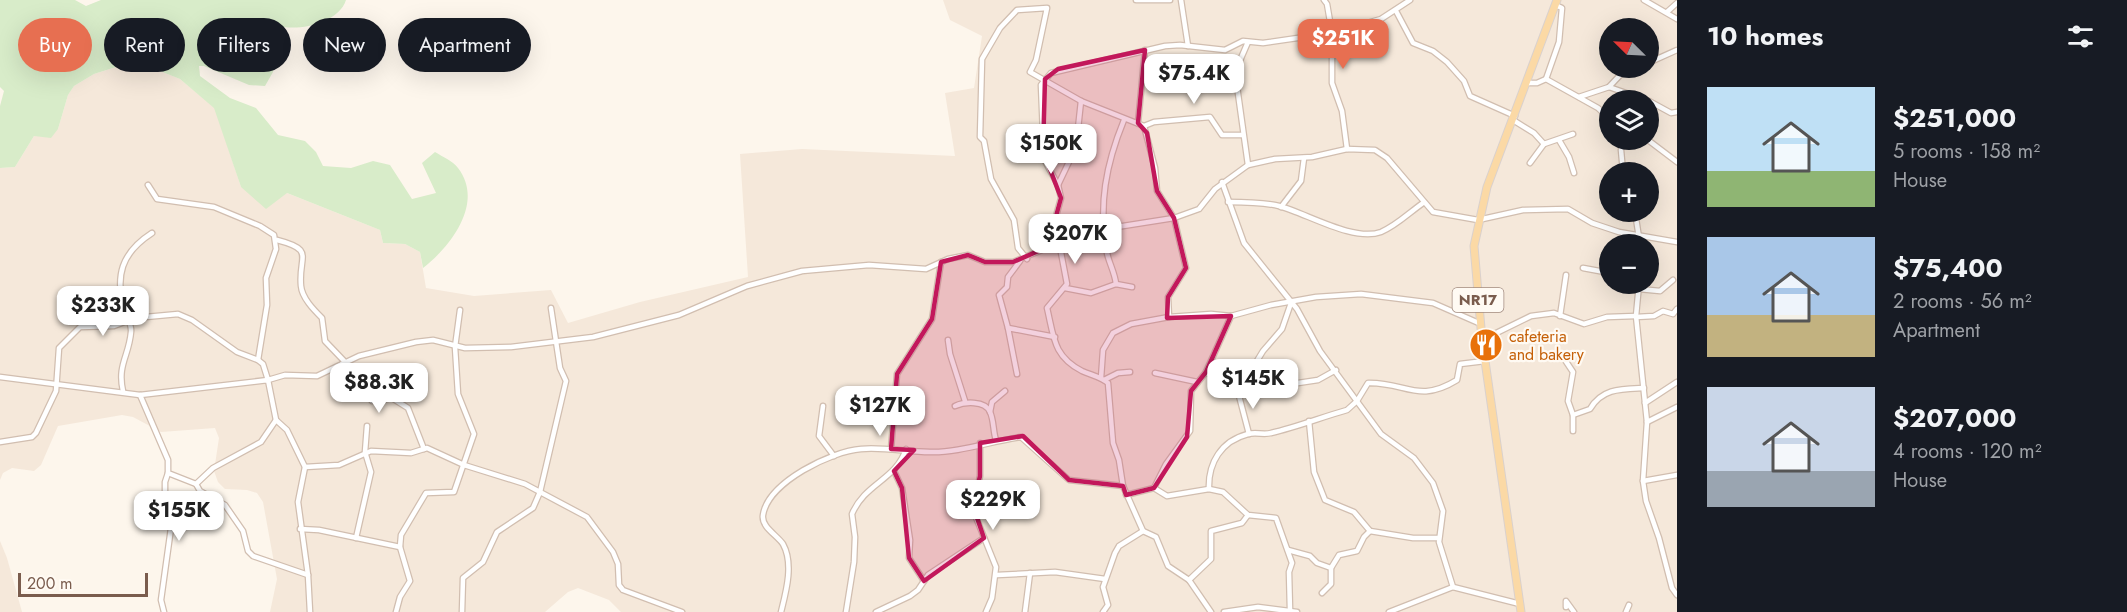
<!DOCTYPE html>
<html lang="en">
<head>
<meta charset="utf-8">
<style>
  :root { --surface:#171b24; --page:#20242c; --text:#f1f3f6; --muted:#9ea1a6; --accent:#e76f51 }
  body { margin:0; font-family:Jost,sans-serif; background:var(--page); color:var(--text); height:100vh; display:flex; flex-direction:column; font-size:22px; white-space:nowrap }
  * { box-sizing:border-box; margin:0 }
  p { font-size:20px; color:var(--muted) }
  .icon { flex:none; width:33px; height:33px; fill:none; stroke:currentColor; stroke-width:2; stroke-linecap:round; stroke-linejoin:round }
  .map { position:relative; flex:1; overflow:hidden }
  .details { display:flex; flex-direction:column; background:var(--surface); width:450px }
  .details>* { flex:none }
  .hud { position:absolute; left:18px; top:18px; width:570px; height:54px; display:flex; gap:12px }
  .needle { width:39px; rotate:294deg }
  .tools { position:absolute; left:1599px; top:18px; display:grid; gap:12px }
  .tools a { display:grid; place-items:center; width:60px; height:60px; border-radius:50%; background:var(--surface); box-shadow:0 6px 24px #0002; font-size:30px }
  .scale { position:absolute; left:18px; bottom:15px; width:130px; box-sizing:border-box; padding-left:6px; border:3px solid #7a5c4d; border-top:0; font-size:16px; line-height:21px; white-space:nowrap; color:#7a5c4d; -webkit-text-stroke:4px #fffaf3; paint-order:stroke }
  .price { position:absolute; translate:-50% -51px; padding:0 14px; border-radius:12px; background:#fff; color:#222; font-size:20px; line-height:39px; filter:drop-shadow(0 2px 3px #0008) }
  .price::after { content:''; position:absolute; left:50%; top:36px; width:18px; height:14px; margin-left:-9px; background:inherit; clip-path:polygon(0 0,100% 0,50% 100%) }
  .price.selected { background:var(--accent); color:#fff }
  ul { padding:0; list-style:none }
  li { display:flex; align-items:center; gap:18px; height:150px; padding:0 30px }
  li span { display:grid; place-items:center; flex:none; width:168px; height:120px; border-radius:0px; color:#555 }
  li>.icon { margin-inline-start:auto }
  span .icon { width:72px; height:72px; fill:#fffc; stroke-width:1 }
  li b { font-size:26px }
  h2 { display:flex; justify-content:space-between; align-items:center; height:72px; padding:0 30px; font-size:26px }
  .chip { padding:0 21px; border-radius:27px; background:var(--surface); box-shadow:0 6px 24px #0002; font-size:21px; line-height:54px }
  .chip.selected { background:var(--accent); color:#fff }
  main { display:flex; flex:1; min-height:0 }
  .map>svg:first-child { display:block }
</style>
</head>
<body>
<main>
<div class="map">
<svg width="1677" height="612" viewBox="0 0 1677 612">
  <rect width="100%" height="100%" fill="#fdf6ec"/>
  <!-- residential -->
  <g fill="#f5e8da" fill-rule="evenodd">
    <path d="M943,0h734v612h-1056l-12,-12 -31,-12 -10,4 -23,20h-275l7,-33 -14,-77 -6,-9 -10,-3 -22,-1 -7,-7 -4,-11 5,-33 -4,-10 -54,4 -28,-15 -11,-2 -64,11 -17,39 -7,6 -22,-3 -9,5 -3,7v-312l15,-1 19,-31 24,-7 10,-34 6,-9 20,-12 22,-7h34l30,12 35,29 26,79 46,6 93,37 3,13 22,1 15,8 6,36 48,8 77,-6 17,33 72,-21 108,-25 -8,-123 62,-5 153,7 -10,-63 29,-5 8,-52 -32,-16zM1610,28h38v40h-38zM1610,100h38v40h-38zM1610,172h38v40h-38zM1610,244h38v40h-38z"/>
    <polygon points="0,541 7,558 22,612 0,612"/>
  </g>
  <!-- green -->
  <path fill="#d8ecc9" d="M0,0h75l11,6 15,-6h245c-7,22 -42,30 -62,27l-8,14 -3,31 -8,14 -16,-1 -45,-19h-5l1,10 30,22 26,10 22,27 27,6 11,11 7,14 28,2 22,-7 17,4 22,34 24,-6 -14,-30 13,-11c8,5 18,9 23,16 27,35 -8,79 -35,100l-3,-16 -15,-8 -22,-1 -3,-13 -93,-37 -21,16 -25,-22 -27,-79 -34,-29 -30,-12h-34l-22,7 -20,12 -6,9 -10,34 -7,9 -17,-2 -19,31 -15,1v-62l4,-15 -4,-4z"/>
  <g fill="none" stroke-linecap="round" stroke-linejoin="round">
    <!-- street casing -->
    <g stroke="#d1beb0" stroke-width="7">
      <g id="street">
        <polyline points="1136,0 1170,0"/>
        <polyline points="1181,0 1188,46"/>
        <polyline points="1324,0 1327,4 1332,33 1332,83 1342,111 1347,149"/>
        <polyline points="1644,0 1677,19"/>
        <polyline points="1555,5 1562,8 1559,42 1546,79 1598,108 1610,119"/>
        <polyline points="1396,11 1413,43 1433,51 1447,62 1464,81 1470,96 1515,116"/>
        <polyline points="1667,12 1677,3"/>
        <polyline points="1248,42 1235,72 1248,165"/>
        <polyline points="1648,63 1677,50"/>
        <polyline points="1527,83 1537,83 1546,79"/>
        <polyline points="1609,87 1622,73 1634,68"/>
        <polyline points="1579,97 1609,87 1649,101 1671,113 1677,112"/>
        <path d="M1081,101l-5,46 -18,38 3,13 -8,29v6l6,9 8,42 -20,24c7,29 6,48 35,63 9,4 19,6 26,12l5,60 6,17 4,26 20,45 13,6 12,29 21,14 22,32"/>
        <polyline points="1513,120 1534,133 1544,144 1530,163"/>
        <polyline points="1138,123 1145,50"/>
        <polyline points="1144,126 1154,122 1210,117 1222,135 1242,135"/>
        <polyline points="1559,140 1569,157 1574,173"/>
        <polyline points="1648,140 1677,162"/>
        <polyline points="1544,144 1573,134"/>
        <polyline points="1623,172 1621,150 1623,140"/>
        <polyline points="1222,182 1244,243 1297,309 1320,351 1381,434 1414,458 1433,483 1443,511 1439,542 1453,587"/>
        <polyline points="148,185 157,199 214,207 260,226 274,235 276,249 266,278 267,305 258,360"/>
        <polyline points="1058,185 1044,159 1041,85 1051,73 1165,46 1180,45 1225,50 1243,41 1263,43 1332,33 1381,19 1410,0"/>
        <path d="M1228,202c17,0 34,0 51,4 27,7 74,36 102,26 15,-6 29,-20 42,-29"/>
        <polyline points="1281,207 1301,181 1304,158"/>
        <polyline points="1635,212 1640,244"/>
        <path d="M277,240c39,10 21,16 24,46 1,12 13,24 21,32l3,23 21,22"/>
        <polyline points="1027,259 1018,248 1014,220 991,179 984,141 980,137 982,59 1000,28 1017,10 1047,8 1036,60 1030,72 1081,101 1144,126 1155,168 1157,191 1174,218 1186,268 1168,297 1169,317"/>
        <polyline points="1020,261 1008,277 1007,287 999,295 1008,328 1055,337"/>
        <polyline points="1583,268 1610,273"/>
        <path d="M1116,284c-1,-11 -7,-21 -9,-31 -9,-48 -1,-89 17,-133"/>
        <polyline points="1639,284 1636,316 1647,422 1643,481 1646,501 1659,538 1672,588 1677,595"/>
        <polyline points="1065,288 1091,293 1116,284 1132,287"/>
        <polyline points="1639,289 1660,291 1673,280"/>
        <polyline points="1560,316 1566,275"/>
        <polyline points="1636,317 1654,316 1663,311 1673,314 1677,309"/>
        <polyline points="1008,328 1017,374"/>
        <polyline points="948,340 950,354 965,401"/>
        <polyline points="1482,340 1531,316 1554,313 1584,324 1607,317 1636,316"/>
        <polyline points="1561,354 1573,372 1568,401 1573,415 1573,431"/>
        <polyline points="342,364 372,401 392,398 408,408 424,449"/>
        <polyline points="1206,372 1220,381"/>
        <polyline points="1155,373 1197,382"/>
        <polyline points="0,377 140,395 268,380 276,420 287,430 305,467 298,502 308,575 310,612"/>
        <polyline points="1101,378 1103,350 1113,333 1131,324 1169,317 1211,314 1231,316 1271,305 1316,297 1361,294 1433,303 1481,324"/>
        <polyline points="1104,380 1118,373 1130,372"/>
        <path d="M123,391c-6,-26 6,-35 8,-59 1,-9 -5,-13 -7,-22 -9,-34 -3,-57 28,-77"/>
        <polyline points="1238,392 1318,380 1336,370"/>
        <polyline points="140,395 168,460 168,473 196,484 200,491 225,505 243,531 248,551 253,556 308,575"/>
        <polyline points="1645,403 1677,382"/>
        <polyline points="823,406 819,436 834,456"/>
        <path d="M955,406c9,-4 30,-6 35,6 4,8 3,20 6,28"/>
        <polyline points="990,412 992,402 1005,391"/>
        <path d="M1573,415l17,-6c12,-21 32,-20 54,-21"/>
        <polyline points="1309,421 1314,472 1325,500 1354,512 1370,531 1413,538 1439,538"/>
        <polyline points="1647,422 1677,407"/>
        <polyline points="1249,434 1238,392 1263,351 1282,329 1291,303"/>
        <polyline points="0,442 32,437 36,433 56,391 59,348 80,327 114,326 135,318 178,314 192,320 237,352 258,360 263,364 268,380 285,375 317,376 359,356 416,342 433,340 465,348 511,347 593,337 679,315 747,286 802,271 869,265 926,269 948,259 968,255 985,262 1013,262 1085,232 1174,218 1199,209 1215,189 1248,165 1275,159 1312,157 1347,149 1375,150 1387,158 1433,212 1478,220 1523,210 1568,209 1592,223 1619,232 1677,242"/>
        <polyline points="980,443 980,476 973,510 996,567 992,598 986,612"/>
        <polyline points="891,449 897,374 932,319 941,262"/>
        <polyline points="305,467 339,465 371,451 411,453 427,448 464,465 525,484 587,517 613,552 618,564 619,585 623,590 682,612"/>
        <polyline points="894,471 902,488 910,540 909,558 924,581"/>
        <polyline points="1643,481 1677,475"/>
        <polyline points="196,484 213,468 261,442 276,420"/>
        <polyline points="1154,488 1166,464 1190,431 1191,391 1206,372 1231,316"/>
        <path d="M1209,489c-1,-26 12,-48 39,-55 8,-2 16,1 23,-1 26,-6 51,-16 76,-23l10,-9 11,-18c38,-1 50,21 89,-3l3,-16 25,-3"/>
        <polyline points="1126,495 1154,488 1167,496 1209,489 1223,492 1248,515 1276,518 1292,563 1289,572 1290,610"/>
        <polyline points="300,529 319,530 400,547"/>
        <polyline points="356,538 371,472 365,452 367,426"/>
        <polyline points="1288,550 1310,556 1317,563 1331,568"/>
        <polyline points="997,575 1055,572 1105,579"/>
        <polyline points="1189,580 1211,559 1211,531 1242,523 1248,515"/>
        <polyline points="1322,593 1331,584 1331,568 1339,555 1357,551 1364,537 1370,531"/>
        <polyline points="1566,607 1566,601 1574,612"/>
        <polyline points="164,612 161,600 171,528 165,509 165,482 168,473"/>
        <polyline points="396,612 400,597 410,581 400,547 401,535 426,493 454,492 474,434 458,394 455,347 460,310"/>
        <polyline points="462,612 463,578 483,562 497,532 533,508 540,492 566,381 560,368 551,308"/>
        <path d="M781,612c5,-20 13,-48 2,-68 -6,-9 -22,-17 -20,-29 5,-33 69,-64 98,-66 23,-2 46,3 69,3 28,1 62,-11 91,-15l48,43 54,6"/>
        <path d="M846,612l8,-50 1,-25 -3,-23c13,-31 44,-34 54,-65"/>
        <polyline points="876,612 910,596 918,590 928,575 984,538"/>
        <polyline points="1025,612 1030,573"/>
        <polyline points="1103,612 1108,605 1103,587 1115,553 1119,546 1143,531"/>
        <polyline points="1224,612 1258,607 1297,612"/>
        <polyline points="1389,612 1453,587 1520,604"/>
        <polyline points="1626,612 1629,605"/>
      </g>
    </g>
    <!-- primary casing -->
    <g stroke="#dad1cd" stroke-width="9">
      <polyline id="primary" points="1521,612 1482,340 1474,246 1487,187 1557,0"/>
    </g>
    <!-- street -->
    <use href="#street" stroke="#fff" stroke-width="4.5"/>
    <!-- primary -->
    <use href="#primary" stroke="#fbd9a5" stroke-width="7"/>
  </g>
  <!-- marked area -->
  <path fill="#c2185b" fill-opacity="0.2" stroke="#c2185b" stroke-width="4.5" stroke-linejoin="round" d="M1145,50l-7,73 9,10 10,58 17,27 12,50 -18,29 -1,21 64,-2 -25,56 -15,19 -4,46 -33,51 -28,7 -3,-9 -54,-6 -46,-44 -43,7v33l-7,30 11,32 -60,43 -15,-23 -7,-70 -8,-17 20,-21 -23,-1 6,-75 35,-55 9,-57 27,-7 17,7h28l46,-20 -6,-15 8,-29 -18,-47 2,-72 13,-10z"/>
  <!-- icons -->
  <defs>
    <g id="restaurant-disc" transform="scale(1.725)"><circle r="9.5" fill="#e8710a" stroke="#fffaf3"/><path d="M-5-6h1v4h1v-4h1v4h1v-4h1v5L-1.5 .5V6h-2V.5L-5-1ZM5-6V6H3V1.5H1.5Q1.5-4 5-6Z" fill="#fff"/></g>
  </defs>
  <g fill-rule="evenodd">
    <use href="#restaurant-disc" x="1486" y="345"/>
  </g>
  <g text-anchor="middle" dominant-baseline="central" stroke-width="4.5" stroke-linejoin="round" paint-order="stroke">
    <!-- shield labels -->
    <rect fill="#fffaf3" stroke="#a28b7f" stroke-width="1.5" x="1452.5" y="288" width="51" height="24" rx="4.5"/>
    <g font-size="15" font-weight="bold" fill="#7a5c4d">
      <text x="1478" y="300">NR17</text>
    </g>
    <!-- food labels -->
    <g font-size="16" fill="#c56008" stroke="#fffaf3" text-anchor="start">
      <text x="1509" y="336">cafeteria<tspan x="1509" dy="18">and bakery</tspan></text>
    </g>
  </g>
</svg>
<div class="tools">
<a><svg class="needle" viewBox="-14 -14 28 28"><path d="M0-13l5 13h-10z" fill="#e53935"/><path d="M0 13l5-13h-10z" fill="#9ea1a6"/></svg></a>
<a><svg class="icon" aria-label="layers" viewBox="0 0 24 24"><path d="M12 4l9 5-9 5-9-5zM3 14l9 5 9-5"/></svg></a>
<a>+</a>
<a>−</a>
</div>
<div class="scale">200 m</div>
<b class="price selected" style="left:1343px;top:70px">$251K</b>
<b class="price" style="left:1194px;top:105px">$75.4K</b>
<b class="price" style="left:1051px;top:175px">$150K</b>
<b class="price" style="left:1075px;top:265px">$207K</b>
<b class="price" style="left:103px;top:337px">$233K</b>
<b class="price" style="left:1253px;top:410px">$145K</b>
<b class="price" style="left:379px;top:414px">$88.3K</b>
<b class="price" style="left:880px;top:437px">$127K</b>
<b class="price" style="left:993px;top:531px">$229K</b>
<b class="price" style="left:179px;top:542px">$155K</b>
<div class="hud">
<a class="chip selected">Buy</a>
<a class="chip">Rent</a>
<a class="chip">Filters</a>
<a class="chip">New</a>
<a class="chip">Apartment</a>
</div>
</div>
<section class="details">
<h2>10 homes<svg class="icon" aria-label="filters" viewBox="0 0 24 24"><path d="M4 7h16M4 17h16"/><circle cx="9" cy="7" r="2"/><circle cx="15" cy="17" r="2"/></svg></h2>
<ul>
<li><span style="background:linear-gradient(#bfe0f5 70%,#8fb573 0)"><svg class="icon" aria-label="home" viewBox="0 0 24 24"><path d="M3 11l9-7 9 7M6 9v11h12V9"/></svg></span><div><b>$251,000</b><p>5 rooms · 158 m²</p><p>House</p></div></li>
<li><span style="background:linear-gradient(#a9c7e8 65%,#c2b280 0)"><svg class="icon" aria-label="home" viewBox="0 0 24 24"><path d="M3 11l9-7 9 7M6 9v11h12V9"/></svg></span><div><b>$75,400</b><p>2 rooms · 56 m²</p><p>Apartment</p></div></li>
<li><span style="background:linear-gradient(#c9d6e8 70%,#9aa5b1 0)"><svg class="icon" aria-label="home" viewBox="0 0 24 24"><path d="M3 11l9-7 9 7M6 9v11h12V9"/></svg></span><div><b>$207,000</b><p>4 rooms · 120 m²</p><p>House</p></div></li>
</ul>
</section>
</main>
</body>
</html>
